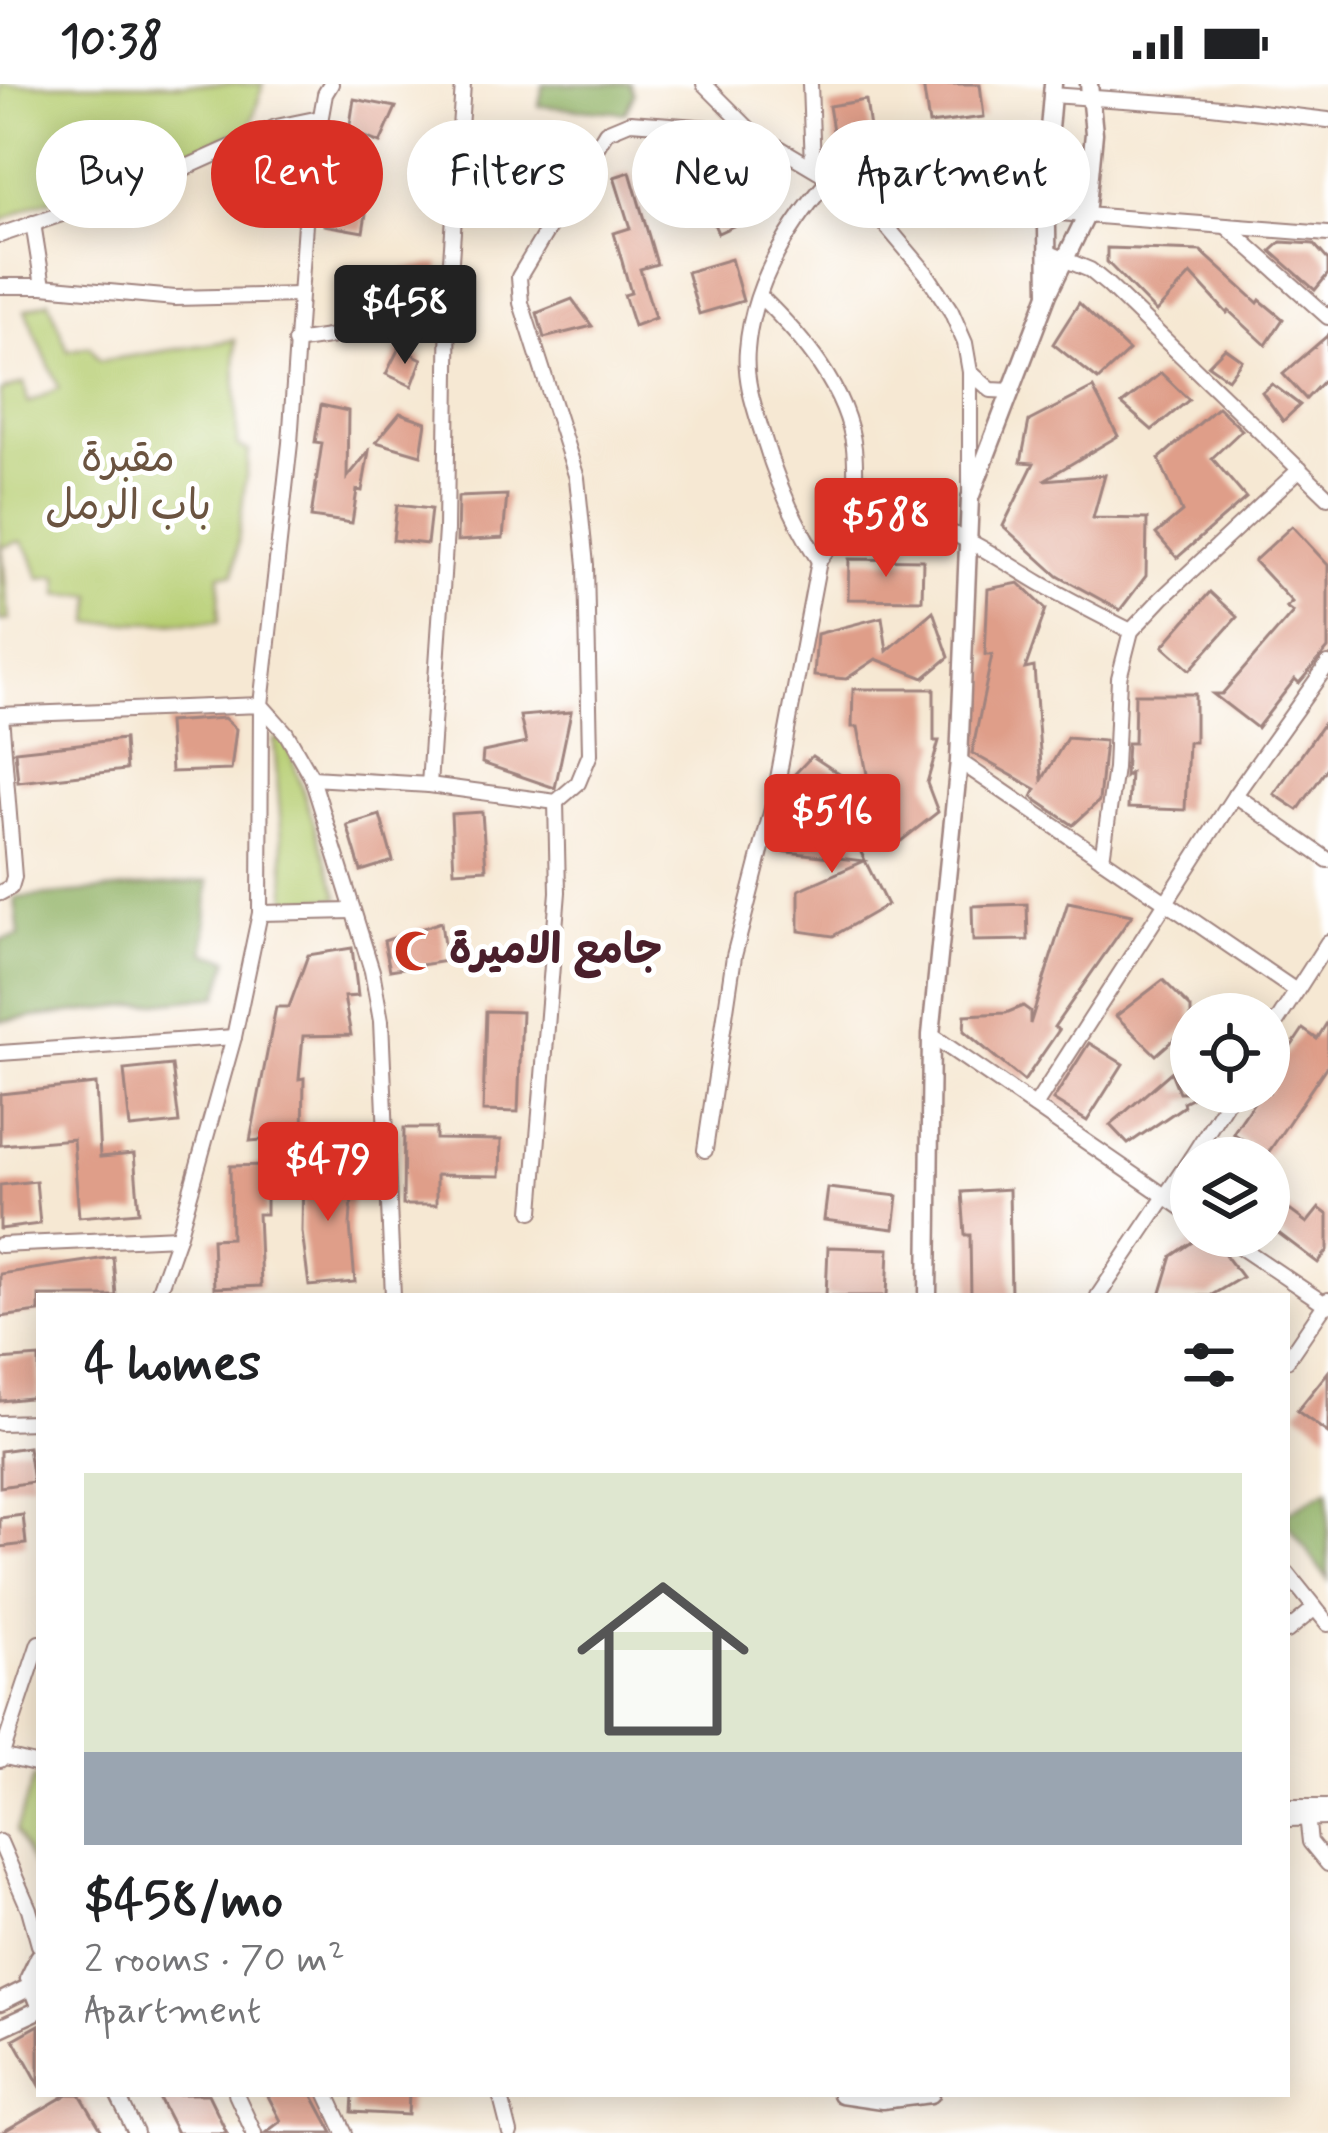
<!DOCTYPE html>
<html lang="en">
<head>
<meta charset="utf-8">
<style>
  :root { --surface:#fff; --page:#f2f2f2; --text:#202124; --muted:#757577; --accent:#d93025 }
  body { margin:0; font-family:Mynerve,"Playpen Sans Arabic",sans-serif; background:var(--page); color:var(--text); height:100vh; display:flex; flex-direction:column; font-size:45px; white-space:nowrap }
  * { box-sizing:border-box; margin:0 }
  p { font-size:39px; color:var(--muted) }
  .icon { flex:none; width:66px; height:66px; fill:none; stroke:currentColor; stroke-width:2; stroke-linecap:round; stroke-linejoin:round }
  .map { position:relative; flex:1; overflow:hidden }
  .details { position:absolute; left:36px; top:1209px; width:1254px; height:804px; display:flex; flex-direction:column; background:var(--surface); border-radius:0px; box-shadow:0 6px 30px #0003 }
  .details>* { flex:none }
  .top-card { position:absolute; left:36px; top:36px; width:1257px; height:108px; display:flex; gap:24px }
  .buttons { position:absolute; left:1170px; top:909px; display:grid; gap:24px }
  .buttons a { display:grid; place-items:center; width:120px; height:120px; border-radius:50%; background:var(--surface); box-shadow:0 6px 30px #0003; font-size:60px }
  .price { position:absolute; translate:-50% -102px; padding:0 27px; border-radius:12px; background:var(--accent); color:#fff; font-size:39px; line-height:78px; filter:drop-shadow(0 3px 6px #0008) }
  .price::after { content:''; position:absolute; left:50%; top:72px; width:36px; height:27px; margin-left:-18px; background:inherit; clip-path:polygon(0 0,100% 0,50% 100%) }
  .price.selected { background:#222; color:#fff }
  ul { padding:0; list-style:none }
  li { display:grid; align-content:center; gap:24px; height:636px; padding:0 48px }
  li span { display:grid; place-items:center; height:372px; border-radius:0px; color:#555 }
  li>.icon { margin-inline-start:auto }
  span .icon { width:216px; height:216px; fill:#fffc; stroke-width:1 }
  li b { font-size:51px }
  h2 { display:flex; justify-content:space-between; align-items:center; height:144px; padding:0 48px; font-size:51px }
  .pill { padding:0 42px; border-radius:54px; background:var(--surface); box-shadow:0 6px 30px #0003; font-size:42px; line-height:108px }
  .pill.selected { background:var(--accent); color:#fff }
  .status { display:flex; justify-content:space-between; align-items:center; height:84px; padding:0 60px; background:var(--surface); direction:ltr }
  .status svg { height:33px; fill:currentColor }
  .map>svg:first-child { display:block }
</style>
</head>
<body>
<div class="status"><b>10:38</b><svg viewBox="0 0 49 12"><path d="M0 12V9h3v3zM5 12V6h3v6zM10 12V3h3v9zM15 12V0h3v12zM26 1h20v11H26zM47 4h2v5h-2z"/></svg></div>
<div class="map">
<svg width="1328" height="2049" viewBox="0 0 1328 2049">
  <rect width="100%" height="100%" fill="#fff"/>
  <filter id="ink" filterUnits="userSpaceOnUse"><feTurbulence type="fractalNoise" baseFrequency=".00833" numOctaves="2"/><feDisplacementMap in="SourceGraphic" scale="24" xChannelSelector="R" yChannelSelector="G"/><feConvolveMatrix kernelMatrix="1 2 1 2 8 2 1 2 1" color-interpolation-filters="sRGB"/></filter>
  <filter id="wash" filterUnits="userSpaceOnUse"><feTurbulence type="fractalNoise" baseFrequency=".004" numOctaves="4" result="noise"/><feDisplacementMap in="SourceGraphic" scale="48" xChannelSelector="R" yChannelSelector="G"/><feGaussianBlur stdDeviation="2.7" result="paint"/><feColorMatrix in="noise" values="0 0 0 0 0 0 0 0 0 0 0 0 0 0 0 0 0 1.4 0 .05"/><feComposite in="paint" operator="in"/></filter>
  <g filter="url(#wash)">
    <rect width="100%" height="100%" fill="#f6e8d3"/>
    <!-- green -->
    <g fill="#b8cf74" stroke="#817750" stroke-width="3">
      <polygon points="0,0 263,0 251,42 140,89 34,121 0,138"/>
      <polygon points="49,217 68,267 90,262 99,277 235,256 237,362 249,367 234,490 220,490 219,538 91,539 93,511 59,511 58,492 39,494 31,471 21,457 2,463 9,536 0,537 0,307 24,299 28,319 59,304 25,226"/>
      <polygon points="285,653 339,814 287,817 274,656"/>
      <polygon points="34,1693 39,1694 39,1794 16,1747"/>
    </g>
    <!-- forest -->
    <g fill="#92b266" stroke="#6e6848" stroke-width="3">
      <polygon points="543,0 630,0 634,10 625,29 539,22"/>
      <polygon points="208,797 205,869 229,875 218,912 0,937 0,856 19,852 15,814"/>
      <polygon points="1328,1405 1328,1496 1287,1439 1287,1429"/>
    </g>
    <g id="blocks">
      <!-- building -->
      <g fill="#df9e89">
        <polygon points="923,0 980,0 984,33 929,40"/>
        <polygon points="354,15 396,23 380,59 349,47"/>
        <polygon points="866,16 872,59 836,65 829,22"/>
        <polygon points="630,88 657,180 640,185 655,234 634,242 624,211 631,209 614,149 630,144 614,93"/>
        <polygon points="731,102 746,136 718,149 703,115"/>
        <polygon points="331,104 369,111 363,148 324,141"/>
        <polygon points="1281,158 1314,160 1328,176 1328,190 1315,206 1271,167"/>
        <polygon points="1107,164 1201,167 1258,219 1260,216 1283,235 1266,261 1229,227 1227,229 1191,190 1156,228 1107,178"/>
        <polygon points="731,175 743,217 699,230 687,188"/>
        <polygon points="440,179 438,219 401,221 403,185"/>
        <polygon points="572,215 592,242 544,254 537,229"/>
        <polygon points="1079,219 1129,267 1098,296 1053,260"/>
        <polygon points="1328,251 1328,292 1306,315 1283,290"/>
        <polygon points="399,264 422,275 412,302 386,290"/>
        <polygon points="1225,264 1242,276 1228,295 1208,281"/>
        <polygon points="1161,289 1189,316 1152,346 1122,320"/>
        <polygon points="1272,300 1300,321 1283,337 1262,308"/>
        <polygon points="1093,304 1118,352 1044,396 1105,391 1093,434 1147,435 1146,492 1120,526 1058,492 1003,442 1034,379 1021,378 1029,337"/>
        <polygon points="321,321 348,327 347,394 369,367 362,407 357,406 352,439 311,433 322,359 315,358"/>
        <polygon points="1218,323 1242,346 1212,374 1246,414 1177,474 1156,450 1182,428 1159,375"/>
        <polygon points="400,329 426,338 421,371 376,358"/>
        <polygon points="507,411 503,454 457,457 458,413"/>
        <polygon points="397,421 431,425 427,460 393,456"/>
        <polygon points="1292,442 1328,481 1328,565 1299,599 1295,595 1257,644 1213,610 1222,610 1293,528 1286,523 1292,518 1254,477"/>
        <polygon points="849,475 923,476 922,516 848,515"/>
        <polygon points="1019,499 1046,525 1025,585 1034,583 1042,696 1067,654 1105,657 1099,717 1073,741 1032,713 1036,705 972,669 992,571 985,571 988,505"/>
        <polygon points="1210,508 1237,533 1190,586 1163,562"/>
        <polygon points="933,527 949,573 924,594 876,575 846,595 814,592 817,550 882,533 887,567"/>
        <polygon points="853,605 934,605 934,657 939,657 927,699 938,728 901,757 876,753 879,744 789,696 812,672 871,711 858,643 852,643"/>
        <polygon points="1135,610 1195,610 1195,658 1188,658 1185,726 1128,724 1130,689 1125,693 1127,659 1134,659"/>
        <polygon points="571,628 555,704 482,679 483,668 526,659 520,632"/>
        <polygon points="1328,633 1328,683 1298,726 1274,710"/>
        <polygon points="224,634 236,645 231,686 171,688 168,638"/>
        <polygon points="124,655 126,686 18,698 15,667"/>
        <polygon points="794,727 845,736 887,821 833,852 799,847 799,806 864,777 779,767"/>
        <polygon points="482,728 486,785 454,787 451,730"/>
        <polygon points="380,731 393,777 361,787 347,741"/>
        <polygon points="1068,818 1132,831 1054,943 1059,946 1024,997 964,947 965,931 1006,929 1023,922 1030,927 1030,940"/>
        <polygon points="1027,820 1028,856 973,857 972,822"/>
        <polygon points="441,838 446,877 390,886 384,857"/>
        <polygon points="352,864 358,912 344,913 351,951 303,952 299,995 304,994 303,1052 250,1057 276,923 289,923 308,871"/>
        <polygon points="1163,896 1191,924 1191,940 1156,971 1116,932"/>
        <polygon points="486,927 522,928 518,1028 483,1027"/>
        <polygon points="1328,937 1328,980 1266,1072 1233,1049 1261,1008 1269,1008 1269,996 1303,945 1317,955"/>
        <polygon points="1089,959 1123,980 1087,1037 1053,1016"/>
        <polygon points="172,981 179,1039 130,1044 124,986"/>
        <polygon points="1171,988 1179,1008 1203,1008 1183,1018 1184,1022 1128,1060 1110,1041"/>
        <polygon points="96,1000 100,1073 134,1070 139,1128 79,1133 73,1055 0,1061 0,1010"/>
        <polygon points="404,1044 436,1044 436,1055 501,1056 500,1092 436,1091 436,1121 403,1121"/>
        <polygon points="266,1081 266,1130 258,1130 261,1202 214,1204 212,1155 231,1154 230,1082"/>
        <polygon points="354,1081 350,1141 355,1198 309,1202 302,1148 303,1082"/>
        <polygon points="36,1097 40,1140 0,1145 0,1101"/>
        <polygon points="828,1104 898,1112 894,1145 824,1136"/>
        <polygon points="1009,1105 1011,1212 971,1212 970,1151 965,1151 962,1108"/>
        <polygon points="1269,1111 1307,1139 1319,1124 1328,1131 1328,1166 1318,1179 1269,1142"/>
        <polygon points="1201,1152 1211,1152 1242,1193 1210,1212 1160,1212 1172,1172"/>
        <polygon points="828,1163 889,1165 887,1212 826,1212"/>
        <polygon points="113,1173 116,1212 39,1212 39,1228 0,1233 0,1190"/>
        <polygon points="39,1273 39,1313 0,1317 0,1276"/>
        <polygon points="1328,1288 1328,1349 1297,1327"/>
        <polygon points="28,1363 33,1398 0,1403 0,1367"/>
        <polygon points="23,1431 26,1460 0,1463 0,1434"/>
        <polygon points="39,1941 39,2000 14,1955"/>
        <polygon points="68,2010 80,2010 103,2049 1,2049"/>
        <polygon points="157,2010 208,2010 227,2049 177,2049"/>
        <polygon points="267,2010 312,2010 333,2049 265,2049 281,2037"/>
        <polygon points="353,2010 409,2010 408,2031 352,2028"/>
      </g>
    </g>
  </g>
  <g filter="url(#ink)">
    <use href="#blocks" fill-opacity="0" stroke="#a0847f" stroke-width="3"/>
    <g fill="none" stroke-linecap="round" stroke-linejoin="round">
      <!-- minor casing -->
      <g stroke="#a0847f" stroke-width="18">
        <g id="minor">
          <polyline points="331,0 325,10 307,110 290,359 261,621 286,649 312,694 372,887 381,937 393,1212"/>
          <polyline points="704,0 751,47 862,113 926,189 951,227 965,259 970,288 991,306 1012,307"/>
          <polyline points="810,0 813,82"/>
          <polyline points="1051,11 1211,22 1328,36"/>
          <polyline points="1047,128 1328,150"/>
          <polyline points="33,139 43,202"/>
          <polyline points="1227,143 1328,233"/>
          <polyline points="0,151 147,101 276,43 320,34"/>
          <polyline points="1047,168 1090,186 1107,200 1328,413"/>
          <polyline points="0,202 43,202 175,214 298,211"/>
          <path d="M761,213c41,40 86,92 93,151 3,26 -1,51 2,76"/>
          <polyline points="295,258 448,235"/>
          <polyline points="970,409 970,288"/>
          <path d="M819,477c-24,-38 -41,-76 -54,-119 -9,-30 -21,-60 -18,-92 5,-66 43,-126 85,-174"/>
          <polyline points="0,631 261,621 260,829 234,953 178,1153 157,1212"/>
          <polyline points="959,677 1296,907"/>
          <polyline points="312,694 429,701 446,446 449,206 463,0"/>
          <polyline points="429,701 556,718 578,699 590,670 586,481 577,394 521,219 519,193 606,48 630,38 751,47"/>
          <polyline points="1235,711 1328,776"/>
          <polyline points="1102,775 1115,684 1119,594 1131,547 1162,514 1300,385"/>
          <polyline points="0,809 11,803 14,793 1,631"/>
          <polyline points="260,829 353,827"/>
          <polyline points="1269,950 1328,858"/>
          <polyline points="931,951 1191,1130"/>
          <polyline points="0,969 234,953"/>
          <polyline points="1035,1022 1235,711 1328,580"/>
          <path d="M705,1066l29,-194 39,-151 46,-244c56,-91 157,-16 221,22 30,17 61,33 91,48"/>
          <polyline points="1191,1074 1233,1008"/>
          <polyline points="532,1127 558,808 556,718"/>
          <polyline points="1224,1152 1328,1222"/>
          <polyline points="0,1161 178,1153"/>
          <polyline points="1098,1212 1191,1074"/>
          <polyline points="1287,1276 1328,1216"/>
          <polyline points="0,1339 39,1338"/>
          <polyline points="1287,1489 1328,1540"/>
          <polyline points="1287,1547 1315,1524"/>
          <polyline points="1,1672 39,1681"/>
          <polyline points="0,1676 39,1559"/>
          <polyline points="1287,1723 1328,1723"/>
          <polyline points="1306,1723 1310,1758 1328,1780"/>
          <polyline points="1287,1735 1328,1734"/>
          <polyline points="0,1758 29,1825 39,1861"/>
          <polyline points="117,2010 136,2049"/>
          <polyline points="236,2010 254,2049"/>
          <polyline points="327,2010 345,2049"/>
          <polyline points="500,2010 510,2049"/>
        </g>
      </g>
      <!-- tertiary casing -->
      <g stroke="#a0847f" stroke-width="21">
        <g id="tertiary">
          <polyline points="1048,209 1046,79 1053,0"/>
          <polyline points="928,1212 931,951 959,677 970,414 1048,210 1086,132 1094,49 1089,0"/>
          <polyline points="39,1873 29,1894 39,1919"/>
          <polyline points="0,1918 30,1903"/>
          <polyline points="0,1944 39,1926"/>
          <polyline points="841,2010 882,2016 931,2010"/>
        </g>
      </g>
      <!-- minor -->
      <use href="#minor" stroke="#fff" stroke-width="14"/>
      <!-- tertiary -->
      <use href="#tertiary" stroke="#fff" stroke-width="16"/>
    </g>
  </g>
  <!-- icons -->
  <defs>
    <g id="mosque-bare" transform="scale(3.24)"><path d="M3.5-4.9A6 6 0 1 0 3.5 4.9A5 5 0 1 1 3.5-4.9Z" fill="#c8321e" stroke="#fff" stroke-width="2.5" paint-order="stroke"/></g>
  </defs>
  <g fill-rule="evenodd">
    <use href="#mosque-bare" x="415" y="867"/>
  </g>
  <g text-anchor="middle" dominant-baseline="central" stroke-width="10" stroke-linejoin="round" paint-order="stroke">
    <!-- park labels -->
    <g font-size="42" fill="#6b5441" stroke="#fff">
      <text x="128" y="375">مقبرة<tspan x="128" dy="48">باب الرمل</tspan></text>
    </g>
    <!-- poi labels -->
    <g font-size="42" font-weight="bold" fill="#4a1f2b" stroke="#fff" text-anchor="start">
      <text x="449" y="867">جامع الاميرة</text>
    </g>
  </g>
</svg>
<div class="buttons">
<a><svg class="icon" aria-label="locate" viewBox="0 0 24 24"><circle cx="12" cy="12" r="6"/><path d="M12 2v4M12 18v4M2 12h4M18 12h4"/></svg></a>
<a><svg class="icon" aria-label="layers" viewBox="0 0 24 24"><path d="M12 4l9 5-9 5-9-5zM3 14l9 5 9-5"/></svg></a>
</div>
<b class="price selected" style="left:405px;top:283px">$458</b>
<b class="price" style="left:886px;top:496px">$588</b>
<b class="price" style="left:832px;top:792px">$516</b>
<b class="price" style="left:328px;top:1140px">$479</b>
<div class="top-card">
<a class="pill">Buy</a>
<a class="pill selected">Rent</a>
<a class="pill">Filters</a>
<a class="pill">New</a>
<a class="pill">Apartment</a>
</div>
<section class="details">
<h2>4 homes<svg class="icon" aria-label="filters" viewBox="0 0 24 24"><path d="M4 7h16M4 17h16"/><circle cx="9" cy="7" r="2"/><circle cx="15" cy="17" r="2"/></svg></h2>
<ul>
<li><span style="background:linear-gradient(#dfe7d0 75%,#9aa5b1 0)"><svg class="icon" aria-label="home" viewBox="0 0 24 24"><path d="M3 11l9-7 9 7M6 9v11h12V9"/></svg></span><div><b>$458/mo</b><p>2 rooms · 70 m²</p><p>Apartment</p></div></li>
</ul>
</section>
</div>
</body>
</html>
